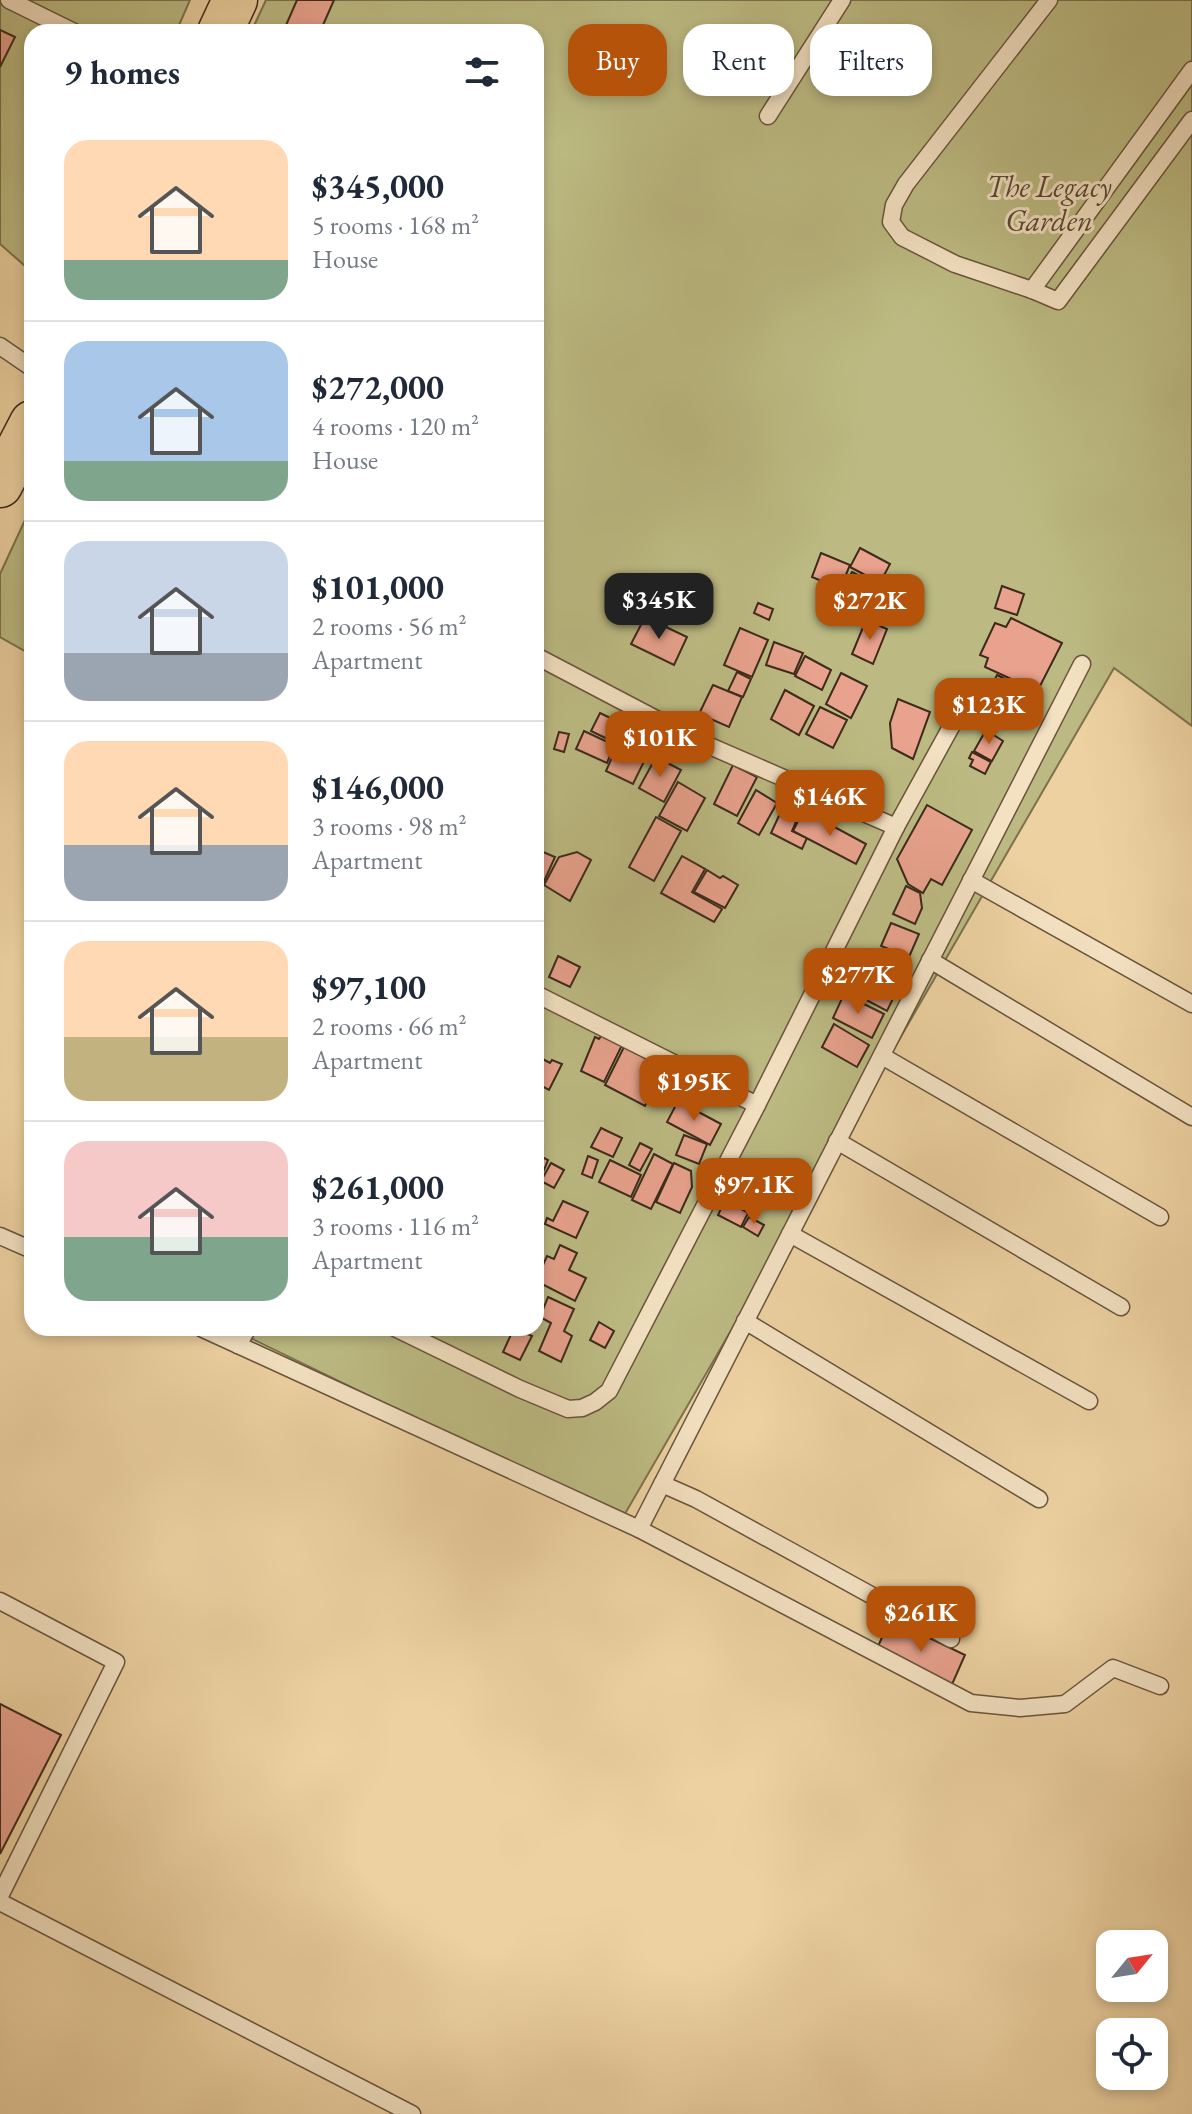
<!DOCTYPE html>
<html lang="en">
<head>
<meta charset="utf-8">
<style>
  :root { --surface:#fff; --page:#f6f6f7; --text:#1f2937; --muted:#747a83; --line:#e0e1e3; --accent:#b45309 }
  body { margin:0; font-family:"EB Garamond",serif; background:var(--page); color:var(--text); height:100vh; display:flex; flex-direction:column; font-size:30px; white-space:nowrap }
  * { box-sizing:border-box; margin:0 }
  p { font-size:26px; color:var(--muted) }
  .icon { flex:none; width:44px; height:44px; fill:none; stroke:currentColor; stroke-width:2; stroke-linecap:round; stroke-linejoin:round }
  .map { position:relative; flex:1; overflow:hidden }
  .side { position:absolute; left:24px; top:24px; width:520px; height:1312px; display:flex; flex-direction:column; background:var(--surface); border-radius:24px; box-shadow:0 4px 12px #0003 }
  .side>* { flex:none }
  .banner { position:absolute; left:568px; top:24px; width:504px; height:72px; display:flex; gap:16px }
  .needle { width:52px; rotate:60deg }
  .tools { position:absolute; left:1096px; top:1930px; display:grid; gap:16px }
  .tools a { display:grid; place-items:center; width:72px; height:72px; border-radius:16px; background:var(--surface); box-shadow:0 4px 12px #0003; font-size:40px }
  .price { position:absolute; translate:-50% -68px; padding:0 18px; border-radius:16px; background:var(--accent); color:#fff; font-size:26px; line-height:52px; filter:drop-shadow(0 2px 4px #0008) }
  .price::after { content:''; position:absolute; left:50%; top:48px; width:24px; height:18px; margin-left:-12px; background:inherit; clip-path:polygon(0 0,100% 0,50% 100%) }
  .price.on { background:#222; color:#fff }
  ul { padding:0; list-style:none }
  li { display:flex; align-items:center; gap:24px; height:200px; padding:0 40px }
  li+li { border-top:2px solid var(--line) }
  li span { display:grid; place-items:center; flex:none; width:224px; height:160px; border-radius:24px; color:#555 }
  li>.icon { margin-inline-start:auto }
  span .icon { width:96px; height:96px; fill:#fffc; stroke-width:1 }
  li b { font-size:34px }
  h2 { display:flex; justify-content:space-between; align-items:center; height:96px; padding:0 40px; font-size:34px }
  .pill { padding:0 28px; border-radius:24px; background:var(--surface); box-shadow:0 4px 12px #0003; font-size:28px; line-height:72px }
  .pill.on { background:var(--accent); color:#fff }
  .map>svg:first-child { display:block }
</style>
</head>
<body>
<div class="map">
<svg width="1192" height="2114" viewBox="0 0 1192 2114">
  <rect width="100%" height="100%" fill="#edd1a1"/>
  <filter id="stains"><feTurbulence type="fractalNoise" baseFrequency=".0025" numOctaves="4"/><feColorMatrix values="0 0 0 0 .2 0 0 0 0 .09 0 0 0 0 .02 0 0 0 .5 -.17"/></filter>
  <radialGradient id="worn" r=".72"><stop offset=".6" stop-color="#630" stop-opacity="0"/><stop offset="1" stop-color="#630" stop-opacity=".3"/></radialGradient>
  <!-- green -->
  <g fill="#bcba82" stroke="#7c724e" stroke-width="2">
    <polygon points="0,0 190,0 176,32 32,32 32,272 0,244"/>
    <polygon points="266,0 1192,0 1192,726 1114,668 622,1519 234,1330 234,1328 536,1328 536,32 251,32"/>
    <polygon points="32,505 32,655 0,637 0,574"/>
  </g>
  <!-- building -->
  <g fill="#e8a28d" stroke="#3c2a1b" stroke-width="2">
    <polygon points="297,0 334,0 320,32 283,32"/>
    <polygon points="0,30 15,37 0,67"/>
    <polygon points="860,548 890,564 880,583 850,567"/>
    <polygon points="821,553 850,565 840,589 812,577"/>
    <polygon points="852,572 876,584 867,600 843,588"/>
    <polygon points="1002,586 1024,594 1017,615 995,608"/>
    <polygon points="758,603 773,609 769,620 754,613"/>
    <polygon points="645,617 687,637 674,665 631,644"/>
    <polygon points="1011,618 1062,643 1039,688 1032,685 1031,688 985,667 988,658 980,655 995,623 1006,627"/>
    <polygon points="866,620 887,629 873,664 852,654"/>
    <polygon points="740,628 768,640 752,677 724,665"/>
    <polygon points="774,642 803,653 794,674 766,665"/>
    <polygon points="805,656 831,670 822,690 795,676"/>
    <polygon points="737,672 751,679 743,697 728,691"/>
    <polygon points="841,673 867,686 851,718 826,704"/>
    <polygon points="997,675 1026,689 1018,707 988,694"/>
    <polygon points="955,680 979,692 968,715 944,703"/>
    <polygon points="713,685 742,697 729,727 699,714"/>
    <polygon points="785,690 814,706 799,735 771,719"/>
    <polygon points="898,699 930,712 913,759 892,748 890,723"/>
    <polygon points="820,707 847,720 833,748 806,734"/>
    <polygon points="600,713 629,727 625,734 651,747 633,784 606,771 618,744 591,731"/>
    <polygon points="986,730 1003,741 992,761 974,751"/>
    <polygon points="584,731 614,745 607,763 576,749"/>
    <polygon points="559,732 569,734 564,752 554,749"/>
    <polygon points="972,752 991,762 985,774 970,766 973,760 969,758"/>
    <polygon points="656,757 681,770 664,802 639,788"/>
    <polygon points="733,765 757,777 737,816 714,804"/>
    <polygon points="678,782 705,798 687,831 659,816"/>
    <polygon points="756,790 777,803 759,835 738,823"/>
    <polygon points="927,805 972,830 942,885 931,879 923,893 908,884 897,859"/>
    <polygon points="783,807 799,815 792,831 807,838 802,849 771,833"/>
    <polygon points="802,813 814,819 816,817 866,844 856,864 793,831"/>
    <polygon points="656,817 681,831 654,881 629,867"/>
    <polygon points="536,849 555,857 541,888 536,886"/>
    <polygon points="577,852 591,860 570,901 544,885 559,857"/>
    <polygon points="682,856 705,869 692,892 722,909 714,922 661,893"/>
    <polygon points="707,870 720,878 723,876 738,885 725,908 694,892"/>
    <polygon points="906,886 920,893 922,908 915,924 893,914"/>
    <polygon points="891,923 919,934 909,957 881,946"/>
    <polygon points="558,956 580,967 570,987 549,977"/>
    <polygon points="854,960 901,982 887,1011 853,993 855,988 844,982"/>
    <polygon points="844,994 884,1014 872,1038 833,1018"/>
    <polygon points="834,1024 869,1045 857,1067 822,1047"/>
    <polygon points="604,1031 624,1041 604,1082 581,1071 595,1037 599,1039"/>
    <polygon points="626,1043 666,1063 645,1106 605,1085"/>
    <polygon points="537,1056 550,1063 552,1060 562,1064 549,1090 536,1083"/>
    <polygon points="678,1101 721,1124 710,1145 667,1122"/>
    <polygon points="601,1128 622,1138 613,1157 591,1147"/>
    <polygon points="684,1135 707,1144 699,1164 676,1155"/>
    <polygon points="640,1143 652,1149 640,1171 629,1165"/>
    <polygon points="536,1154 548,1160 538,1185 536,1185"/>
    <polygon points="654,1154 673,1164 651,1209 632,1200"/>
    <polygon points="588,1156 598,1160 592,1178 582,1174"/>
    <polygon points="610,1160 641,1175 631,1197 599,1182"/>
    <polygon points="551,1163 564,1170 554,1188 541,1181"/>
    <polygon points="674,1163 691,1171 692,1187 680,1213 656,1202"/>
    <polygon points="725,1200 748,1213 741,1227 718,1215"/>
    <polygon points="563,1201 588,1212 576,1238 545,1224 547,1218 553,1221"/>
    <polygon points="749,1217 764,1225 758,1236 743,1227"/>
    <polygon points="560,1245 577,1253 569,1270 586,1278 575,1301 536,1281 547,1256 554,1259"/>
    <polygon points="548,1297 574,1309 564,1331 572,1336 561,1362 539,1351 551,1323 540,1317"/>
    <polygon points="599,1322 614,1331 605,1348 590,1340"/>
    <polygon points="514,1328 532,1336 520,1360 503,1352"/>
    <polygon points="890,1619 965,1655 950,1689 876,1651"/>
    <polygon points="0,1704 61,1735 0,1854"/>
  </g>
  <g fill="none" stroke-linecap="round" stroke-linejoin="round">
    <!-- lane casing -->
    <g stroke="#68543c" stroke-width="19">
      <g id="lane">
        <polyline points="9,0 74,32"/>
        <polyline points="1049,0 906,184 894,205 891,222 902,237 955,264 1032,290 1058,301 1192,120"/>
        <polyline points="768,116 842,0"/>
        <polyline points="1032,290 1192,70"/>
        <polyline points="0,346 32,368"/>
        <polyline points="536,656 696,740 896,827"/>
        <polyline points="971,880 1192,1004"/>
        <polyline points="930,960 1192,1117"/>
        <polyline points="536,994 757,1105"/>
        <polyline points="882,1056 1160,1217"/>
        <polyline points="837,1141 1121,1307"/>
        <polyline points="790,1234 1089,1401"/>
        <polyline points="0,1236 32,1250"/>
        <polyline points="745,1321 1039,1499"/>
        <polyline points="201,1328 639,1529 971,1703 1020,1708 1065,1704 1113,1668 1160,1686"/>
        <polyline points="395,1328 520,1389 568,1409 582,1408 595,1402 609,1391 757,1105 896,827 957,716"/>
        <polyline points="238,1345 248,1328"/>
        <polyline points="662,1484 696,1499 951,1639"/>
        <polyline points="639,1529 1082,664"/>
        <polyline points="0,1601 116,1662 0,1896"/>
        <polyline points="0,1902 412,2114"/>
      </g>
    </g>
    <!-- primary casing -->
    <g stroke="#3c2a1b" stroke-width="47">
      <g id="primary">
        <polyline points="220,32 235,0"/>
        <polyline points="0,485 32,423"/>
      </g>
    </g>
    <!-- lane -->
    <use href="#lane" stroke="#f3e1c2" stroke-width="16"/>
    <!-- primary -->
    <use href="#primary" stroke="#edd1a1" stroke-width="44"/>
  </g>
  <g text-anchor="middle" dominant-baseline="central" stroke-width="6" stroke-linejoin="round" paint-order="stroke">
    <!-- park labels -->
    <g font-size="30" font-style="italic" fill="#564730" stroke="#f3e1c2">
      <text x="1049" y="186">The Legacy<tspan x="1049" dy="34">Garden</tspan></text>
    </g>
  </g>
  <rect width="100%" height="100%" filter="url(#stains)"/>
  <rect width="100%" height="100%" fill="url(#worn)"/>
</svg>
<div class="tools">
<a><svg class="needle" viewBox="-14 -14 28 28"><path d="M0-13l5 13h-10z" fill="#e53935"/><path d="M0 13l5-13h-10z" fill="#747a83"/></svg></a>
<a><svg class="icon" aria-label="locate" viewBox="0 0 24 24"><circle cx="12" cy="12" r="6"/><path d="M12 2v4M12 18v4M2 12h4M18 12h4"/></svg></a>
</div>
<b class="price on" style="left:659px;top:641px">$345K</b>
<b class="price" style="left:870px;top:642px">$272K</b>
<b class="price" style="left:989px;top:746px">$123K</b>
<b class="price" style="left:660px;top:779px">$101K</b>
<b class="price" style="left:830px;top:838px">$146K</b>
<b class="price" style="left:858px;top:1016px">$277K</b>
<b class="price" style="left:694px;top:1123px">$195K</b>
<b class="price" style="left:754px;top:1226px">$97.1K</b>
<b class="price" style="left:921px;top:1654px">$261K</b>
<div class="banner">
<a class="pill on">Buy</a>
<a class="pill">Rent</a>
<a class="pill">Filters</a>
</div>
<section class="side">
<h2>9 homes<svg class="icon" aria-label="filters" viewBox="0 0 24 24"><path d="M4 7h16M4 17h16"/><circle cx="9" cy="7" r="2"/><circle cx="15" cy="17" r="2"/></svg></h2>
<ul>
<li><span style="background:linear-gradient(#ffd9b3 75%,#7fa58c 0)"><svg class="icon" aria-label="home" viewBox="0 0 24 24"><path d="M3 11l9-7 9 7M6 9v11h12V9"/></svg></span><div><b>$345,000</b><p>5 rooms · 168 m²</p><p>House</p></div></li>
<li><span style="background:linear-gradient(#a9c7e8 75%,#7fa58c 0)"><svg class="icon" aria-label="home" viewBox="0 0 24 24"><path d="M3 11l9-7 9 7M6 9v11h12V9"/></svg></span><div><b>$272,000</b><p>4 rooms · 120 m²</p><p>House</p></div></li>
<li><span style="background:linear-gradient(#c9d6e8 70%,#9aa5b1 0)"><svg class="icon" aria-label="home" viewBox="0 0 24 24"><path d="M3 11l9-7 9 7M6 9v11h12V9"/></svg></span><div><b>$101,000</b><p>2 rooms · 56 m²</p><p>Apartment</p></div></li>
<li><span style="background:linear-gradient(#ffd9b3 65%,#9aa5b1 0)"><svg class="icon" aria-label="home" viewBox="0 0 24 24"><path d="M3 11l9-7 9 7M6 9v11h12V9"/></svg></span><div><b>$146,000</b><p>3 rooms · 98 m²</p><p>Apartment</p></div></li>
<li><span style="background:linear-gradient(#ffd9b3 60%,#c2b280 0)"><svg class="icon" aria-label="home" viewBox="0 0 24 24"><path d="M3 11l9-7 9 7M6 9v11h12V9"/></svg></span><div><b>$97,100</b><p>2 rooms · 66 m²</p><p>Apartment</p></div></li>
<li><span style="background:linear-gradient(#f6c9c9 60%,#7fa58c 0)"><svg class="icon" aria-label="home" viewBox="0 0 24 24"><path d="M3 11l9-7 9 7M6 9v11h12V9"/></svg></span><div><b>$261,000</b><p>3 rooms · 116 m²</p><p>Apartment</p></div></li>
</ul>
</section>
</div>
</body>
</html>
